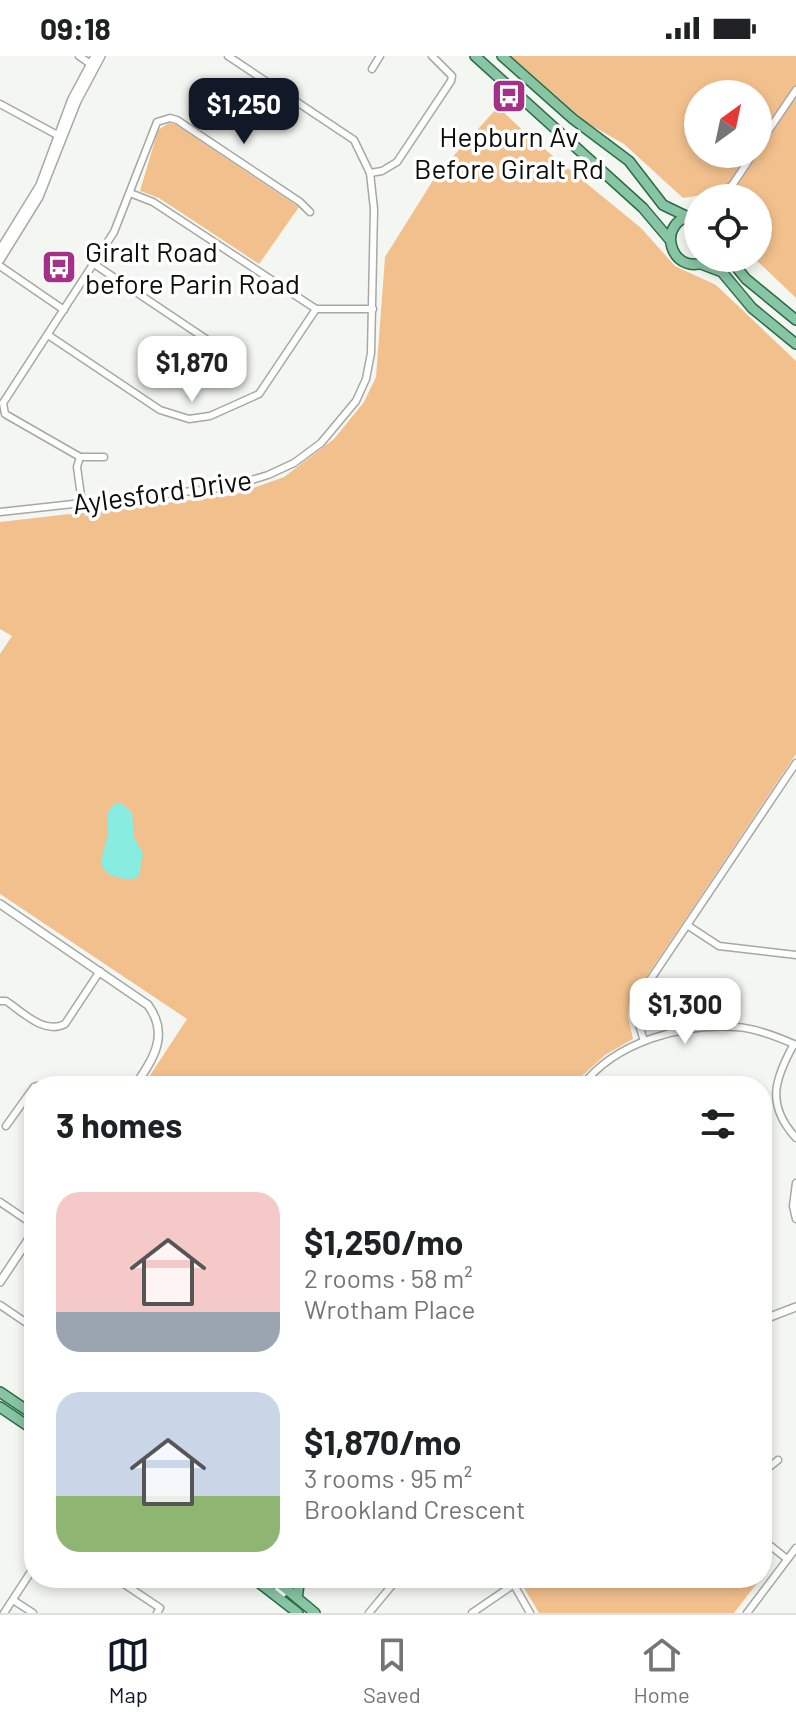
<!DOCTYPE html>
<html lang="en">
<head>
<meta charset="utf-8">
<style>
  :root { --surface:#fff; --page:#f6f6f6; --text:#202124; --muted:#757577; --line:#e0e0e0; --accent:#111827 }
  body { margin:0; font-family:Barlow,sans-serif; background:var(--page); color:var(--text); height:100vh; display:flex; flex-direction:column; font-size:30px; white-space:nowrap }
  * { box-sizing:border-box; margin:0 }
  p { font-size:26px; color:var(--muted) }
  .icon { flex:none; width:44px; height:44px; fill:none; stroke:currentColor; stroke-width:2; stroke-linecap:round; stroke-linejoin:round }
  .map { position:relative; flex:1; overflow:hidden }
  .sheet { position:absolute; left:24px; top:1020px; width:748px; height:512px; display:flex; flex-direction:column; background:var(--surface); border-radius:32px; box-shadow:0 4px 12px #0003 }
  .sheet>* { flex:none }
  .needle { width:52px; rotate:33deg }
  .tools { position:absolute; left:684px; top:24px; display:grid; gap:16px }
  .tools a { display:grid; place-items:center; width:88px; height:88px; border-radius:50%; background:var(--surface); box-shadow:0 4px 12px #0003; font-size:40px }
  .price { position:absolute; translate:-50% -68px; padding:0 18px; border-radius:16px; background:#fff; color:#222; font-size:26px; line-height:52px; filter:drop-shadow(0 2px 4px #0008) }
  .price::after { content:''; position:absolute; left:50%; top:48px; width:24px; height:18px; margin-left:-12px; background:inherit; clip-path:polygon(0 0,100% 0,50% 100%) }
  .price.current { background:var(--accent); color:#fff }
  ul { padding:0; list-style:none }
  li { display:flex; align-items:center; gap:24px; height:200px; padding:0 32px }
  li span { display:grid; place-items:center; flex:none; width:224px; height:160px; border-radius:24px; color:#555 }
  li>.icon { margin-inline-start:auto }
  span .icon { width:96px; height:96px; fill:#fffc; stroke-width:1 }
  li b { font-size:34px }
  h2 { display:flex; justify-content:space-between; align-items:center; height:96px; padding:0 32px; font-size:34px }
  .status { display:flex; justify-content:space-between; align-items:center; height:56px; padding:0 40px; background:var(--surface); direction:ltr }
  .status svg { height:22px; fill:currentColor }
  .dock { display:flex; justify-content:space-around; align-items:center; height:112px; border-top:2px solid var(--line); background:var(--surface); font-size:22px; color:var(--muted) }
  .dock a { display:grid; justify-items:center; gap:4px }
  .dock .current { color:var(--accent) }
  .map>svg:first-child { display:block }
</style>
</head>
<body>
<div class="status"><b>09:18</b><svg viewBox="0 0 49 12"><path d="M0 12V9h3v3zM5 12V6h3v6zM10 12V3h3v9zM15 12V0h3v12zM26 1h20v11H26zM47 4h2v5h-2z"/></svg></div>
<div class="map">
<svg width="796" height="1557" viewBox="0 0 796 1557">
  <rect width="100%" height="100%" fill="#f4f7f1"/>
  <!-- green -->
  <g fill="#f2c08d" fill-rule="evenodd">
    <path d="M511,0h285v242l-42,-40h4v-60h-51l-5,-3 -19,3 -59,-54 -37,-21zM698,38h60v60h-60z"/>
    <polygon points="498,51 531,82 641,172 675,210 716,229 796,305 796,698 629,947 628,961 633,983 605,999 571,1030 143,1030 187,963 0,838 0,598 12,580 0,573 0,466 234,439 284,421 334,383 364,346 376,321 385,201 437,118"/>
    <polygon points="169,67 175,68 299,151 259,208 159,142 140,135 158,74"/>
    <polygon points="518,1522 761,1522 734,1557 539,1557"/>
  </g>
  <!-- water -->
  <path fill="#88ece0" d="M115,747l7,1 10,8 2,26 9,15 -4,23c-6,4 -10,4 -18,2 -31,-6 -16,-25 -13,-45 0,-6 -1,-13 -1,-19z"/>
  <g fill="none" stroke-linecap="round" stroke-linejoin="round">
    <!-- minor casing -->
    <g stroke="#a6a8a3" stroke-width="9">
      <g id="minor">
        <polyline points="79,0 92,9"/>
        <polyline points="372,13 380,0"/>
        <polyline points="0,48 59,80"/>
        <polyline points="758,90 796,34"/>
        <polyline points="370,117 382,115 397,106 451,25 452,20 432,0"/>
        <polyline points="130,137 153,146 316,253 373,253"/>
        <polyline points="716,142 732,129"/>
        <polyline points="728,142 733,128 753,98"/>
        <polyline points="94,208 206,283"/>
        <polyline points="0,210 64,254"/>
        <polyline points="48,279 160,354 189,363 210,360 259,338 316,253"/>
        <polyline points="80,401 77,411 82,447"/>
        <polyline points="104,401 80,401 5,358 3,347 114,176 157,66 170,62 177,64 300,146 310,156"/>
        <polyline points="0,456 229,431 268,419 294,407 321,387 356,345 366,323 371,297 374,153 370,117 354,84 228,0"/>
        <polyline points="687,869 719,890 796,899"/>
        <path d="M0,945h6c17,11 38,34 59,23l35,-53"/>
        <polyline points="644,985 635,956 640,939 796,707"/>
        <path d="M794,988c-20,36 -28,61 2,94"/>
        <polyline points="37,1030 49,1030"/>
        <path d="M582,1030c33,-44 101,-63 154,-59 20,1 42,10 60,18"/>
        <polyline points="6,1070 34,1031"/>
        <polyline points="796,1127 793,1150 796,1163"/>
        <polyline points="0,1146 34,1169"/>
        <polyline points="0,1249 34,1272"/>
        <polyline points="762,1417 778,1404"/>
        <polyline points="762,1483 787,1503"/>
        <polyline points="115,1522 160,1552 157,1557"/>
        <polyline points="510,1522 530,1557"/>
        <polyline points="13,1544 33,1557"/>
        <polyline points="4,1557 34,1511"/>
        <polyline points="369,1557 398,1522"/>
        <polyline points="472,1557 513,1529"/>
        <polyline points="747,1557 796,1492"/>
      </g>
    </g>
    <!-- tertiary casing -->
    <g stroke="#a6a8a3" stroke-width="10">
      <g id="tertiary">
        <polyline points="0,194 40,129 72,43 95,0"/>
        <polyline points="0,204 39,141 77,45 101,0"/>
        <path d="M0,848l148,101c22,30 5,54 -13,81"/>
        <polyline points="0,1226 34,1175"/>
        <polyline points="762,1264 796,1251"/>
        <polyline points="283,1537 295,1522"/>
        <polyline points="275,1538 287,1522"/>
      </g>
    </g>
    <!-- primary casing -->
    <g stroke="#296c47" stroke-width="12">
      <g id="primary">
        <polyline points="475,0 643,152 670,184"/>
        <polyline points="502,0 573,63 629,105 663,149 686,160"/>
        <path d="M698,159c-48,2 -26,70 14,43"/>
        <polyline points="729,202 746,223 796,264"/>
        <polyline points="701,208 722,216 752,252 796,288"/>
        <polyline points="0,1336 34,1359"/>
        <polyline points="0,1351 34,1374"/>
        <polyline points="253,1522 298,1557"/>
        <polyline points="273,1522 315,1557"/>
        <polyline points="297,1542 300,1522"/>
      </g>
    </g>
    <!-- minor -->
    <use href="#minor" stroke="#fff" stroke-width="6"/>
    <!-- tertiary -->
    <use href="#tertiary" stroke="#fff" stroke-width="7"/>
    <!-- primary -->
    <use href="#primary" stroke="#88c5a4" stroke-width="9"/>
  </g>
  <!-- icons -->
  <defs>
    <g id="bus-square" transform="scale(1.8)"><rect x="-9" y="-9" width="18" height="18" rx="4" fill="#a43089" stroke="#fff"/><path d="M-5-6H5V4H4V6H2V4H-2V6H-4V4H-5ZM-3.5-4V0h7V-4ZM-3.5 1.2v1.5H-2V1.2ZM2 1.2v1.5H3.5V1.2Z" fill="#fff"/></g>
  </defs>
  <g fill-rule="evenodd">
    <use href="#bus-square" x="509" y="40"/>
    <use href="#bus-square" x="59" y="211"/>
  </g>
  <g text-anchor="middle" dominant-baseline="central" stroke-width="7" stroke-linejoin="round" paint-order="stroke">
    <!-- poi labels -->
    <g font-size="28" fill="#0c0d0b" stroke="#fff">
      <text x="509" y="80">Hepburn Av<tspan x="509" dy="32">Before Giralt Rd</tspan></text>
      <text x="85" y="195" text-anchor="start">Giralt Road<tspan x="85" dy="32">before Parin Road</tspan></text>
    </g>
    <!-- street labels -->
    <g font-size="28" fill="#0c0d0b" stroke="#fff">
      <text transform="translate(162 435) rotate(-8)">Aylesford Drive</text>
    </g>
  </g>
</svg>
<div class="tools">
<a><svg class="needle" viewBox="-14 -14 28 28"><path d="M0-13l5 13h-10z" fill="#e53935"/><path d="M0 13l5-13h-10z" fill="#757577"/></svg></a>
<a><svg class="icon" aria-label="locate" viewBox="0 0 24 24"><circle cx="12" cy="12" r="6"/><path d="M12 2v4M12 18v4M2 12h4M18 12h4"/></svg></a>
</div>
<b class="price current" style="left:244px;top:90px">$1,250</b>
<b class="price" style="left:192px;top:348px">$1,870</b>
<b class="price" style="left:685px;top:990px">$1,300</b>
<section class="sheet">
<h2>3 homes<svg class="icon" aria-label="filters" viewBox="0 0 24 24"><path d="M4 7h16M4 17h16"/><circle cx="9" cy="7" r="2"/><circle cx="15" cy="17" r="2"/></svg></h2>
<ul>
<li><span style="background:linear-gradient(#f6c9c9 75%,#9aa5b1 0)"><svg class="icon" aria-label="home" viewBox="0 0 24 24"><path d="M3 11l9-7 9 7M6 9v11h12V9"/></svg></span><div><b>$1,250/mo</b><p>2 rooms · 58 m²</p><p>Wrotham Place</p></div></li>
<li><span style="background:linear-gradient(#c9d6e8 65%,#8fb573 0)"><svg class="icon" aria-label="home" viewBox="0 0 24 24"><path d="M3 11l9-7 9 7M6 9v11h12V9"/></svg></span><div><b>$1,870/mo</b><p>3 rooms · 95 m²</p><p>Brookland Crescent</p></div></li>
</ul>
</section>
</div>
<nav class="dock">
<a class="current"><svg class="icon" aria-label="map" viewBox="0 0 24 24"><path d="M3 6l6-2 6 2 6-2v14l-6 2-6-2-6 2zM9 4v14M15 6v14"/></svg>Map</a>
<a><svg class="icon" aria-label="saved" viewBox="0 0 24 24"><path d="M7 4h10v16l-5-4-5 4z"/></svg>Saved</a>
<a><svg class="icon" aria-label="home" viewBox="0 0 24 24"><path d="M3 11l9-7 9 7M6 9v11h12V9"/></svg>Home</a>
</nav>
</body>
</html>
